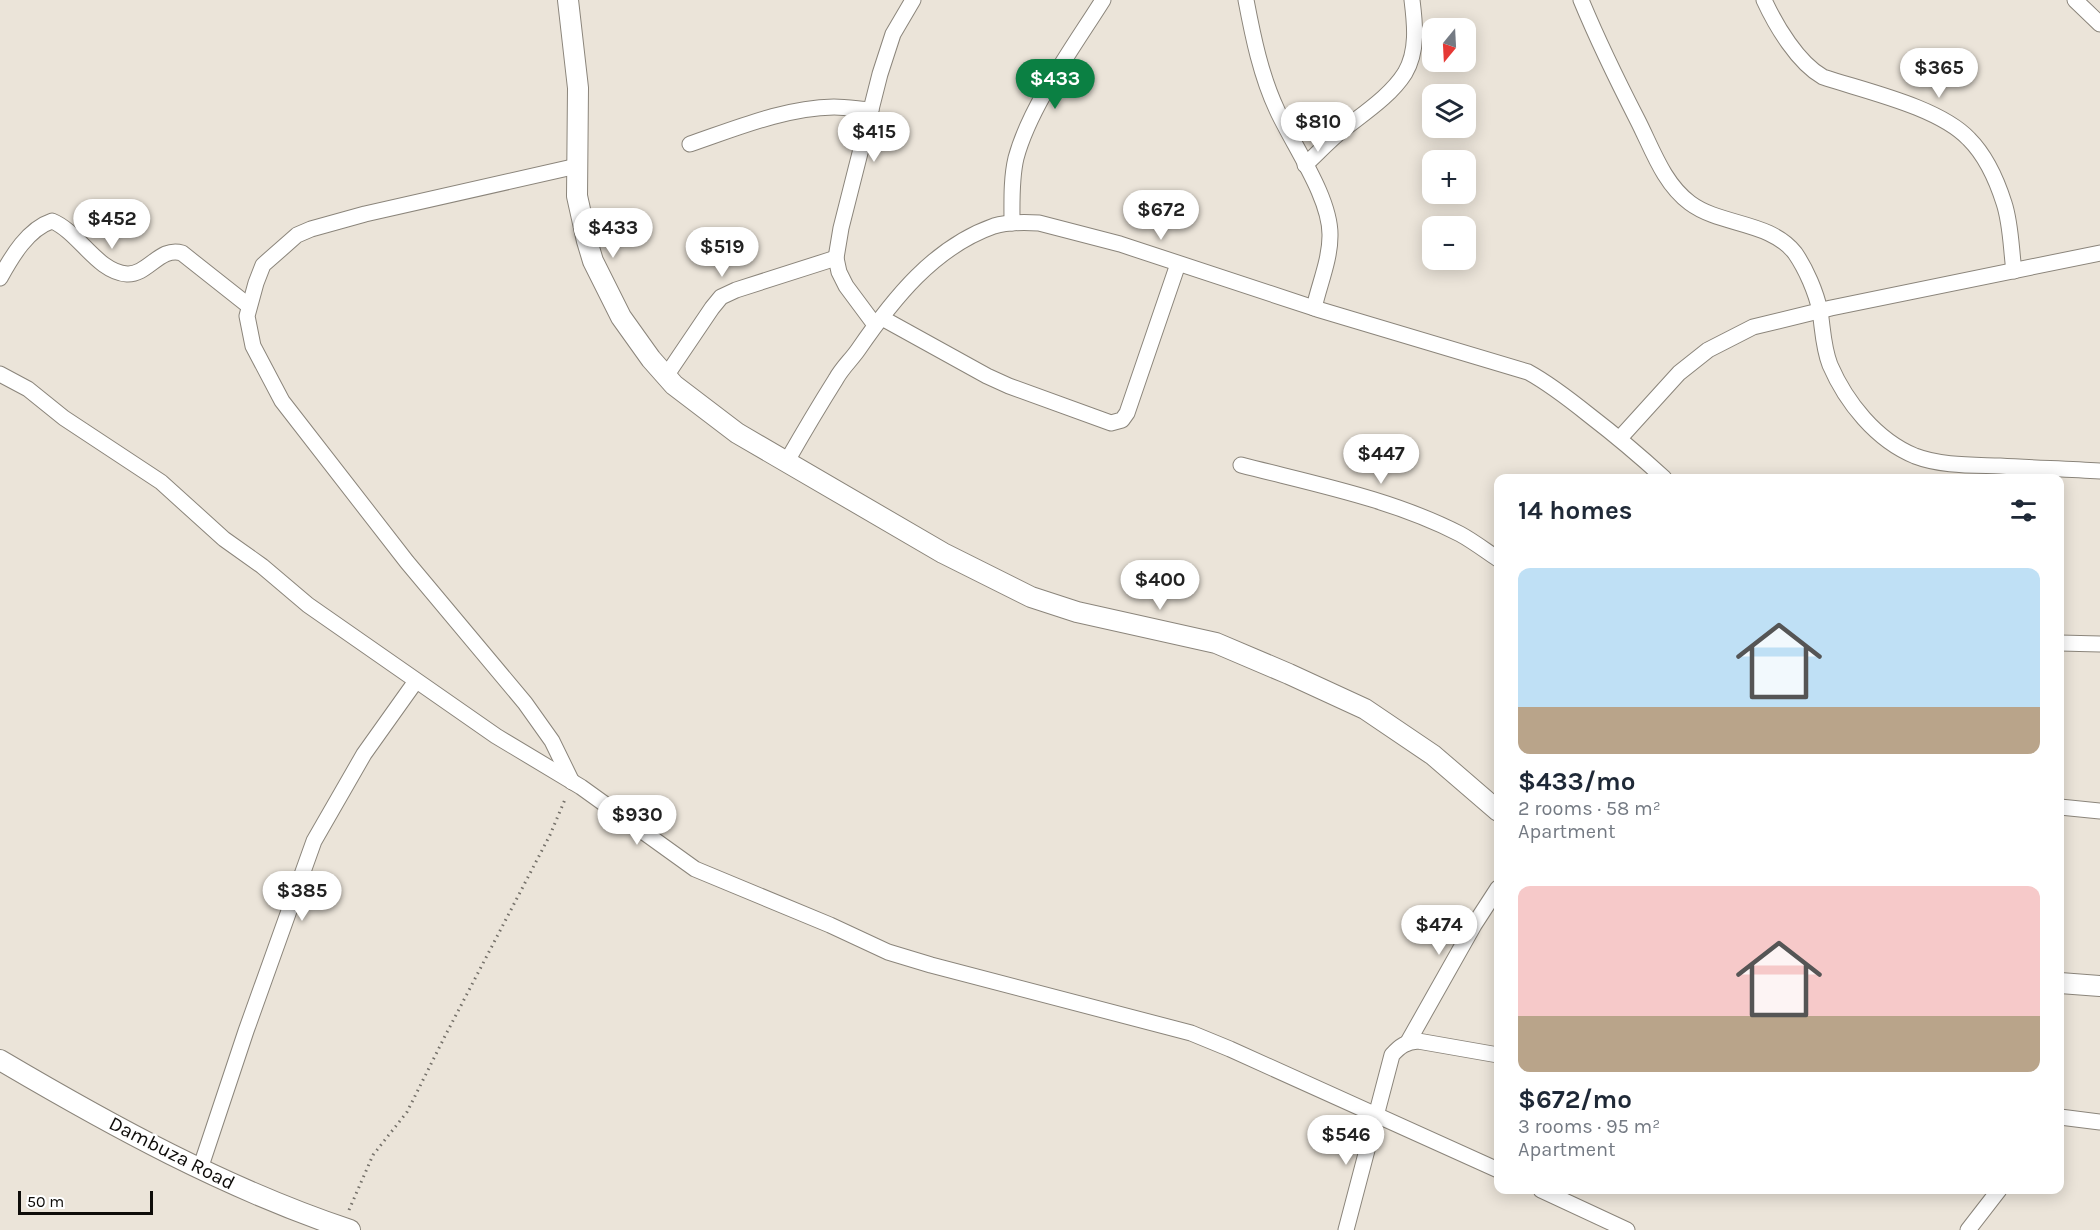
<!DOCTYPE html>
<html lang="en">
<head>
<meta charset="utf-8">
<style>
  :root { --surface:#fff; --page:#f2f2f3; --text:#1f2937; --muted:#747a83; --accent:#0b8043 }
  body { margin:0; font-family:Karla,sans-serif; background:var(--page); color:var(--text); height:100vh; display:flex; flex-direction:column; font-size:22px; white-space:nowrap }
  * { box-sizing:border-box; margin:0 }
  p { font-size:20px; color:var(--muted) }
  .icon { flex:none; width:33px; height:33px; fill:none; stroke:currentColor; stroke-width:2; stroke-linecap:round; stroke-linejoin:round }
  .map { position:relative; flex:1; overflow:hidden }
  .sheet { position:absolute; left:1494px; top:474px; width:570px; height:720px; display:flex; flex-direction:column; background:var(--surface); border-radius:12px; box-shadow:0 3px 15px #0003 }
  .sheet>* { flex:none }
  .needle { width:39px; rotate:198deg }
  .tools { position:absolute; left:1422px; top:18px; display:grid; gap:12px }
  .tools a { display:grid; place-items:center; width:54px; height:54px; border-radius:12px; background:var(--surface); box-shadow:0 3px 15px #0003; font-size:30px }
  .scale { position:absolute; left:18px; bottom:15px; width:135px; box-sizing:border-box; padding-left:6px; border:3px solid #0e0c09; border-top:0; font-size:16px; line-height:21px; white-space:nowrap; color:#0e0c09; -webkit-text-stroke:4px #fff; paint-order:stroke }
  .price { position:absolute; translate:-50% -51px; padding:0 14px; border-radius:21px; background:#fff; color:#222; font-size:20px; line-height:39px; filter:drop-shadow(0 2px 3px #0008) }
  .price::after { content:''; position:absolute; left:50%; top:36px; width:18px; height:14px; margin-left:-9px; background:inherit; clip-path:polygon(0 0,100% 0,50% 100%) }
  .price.current { background:var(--accent); color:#fff }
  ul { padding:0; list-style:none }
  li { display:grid; align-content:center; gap:12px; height:318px; padding:0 24px }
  li span { display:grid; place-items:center; height:186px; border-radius:12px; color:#555 }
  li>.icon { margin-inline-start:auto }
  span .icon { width:108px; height:108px; fill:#fffc; stroke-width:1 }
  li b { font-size:26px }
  h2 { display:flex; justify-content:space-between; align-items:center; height:72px; padding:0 24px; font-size:26px }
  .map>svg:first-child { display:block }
</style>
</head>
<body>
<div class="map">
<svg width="2100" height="1230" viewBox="0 0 2100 1230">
  <rect width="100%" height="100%" fill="#ebe4d9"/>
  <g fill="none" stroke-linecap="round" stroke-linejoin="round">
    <!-- minor casing -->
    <g stroke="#8b857b" stroke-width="17">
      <g id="minor">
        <path d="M1246,0c7,37 15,76 31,110 16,35 54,88 53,126 0,24 -11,49 -16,72"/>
        <path d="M1581,0c17,41 36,80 56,119 15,29 26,64 53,84 31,23 80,18 105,50 11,16 21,39 25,58 3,19 3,36 10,54 16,37 46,75 85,91 26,10 57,9 85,10 33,2 67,3 100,5"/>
        <path d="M1764,0c12,26 34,63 59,77 42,14 116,30 146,62 16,16 28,42 35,64 7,21 7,46 10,68"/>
        <polyline points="2075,0 2100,24"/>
        <path d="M690,144c47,-16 94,-36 144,-37 12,0 24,2 37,3"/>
        <path d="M1305,165c12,-11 22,-22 34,-32 22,-18 51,-36 66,-60 13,-22 10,-49 7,-73"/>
        <path d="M1012,223c0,-21 -1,-44 4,-65 14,-52 58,-112 87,-158"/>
        <path d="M0,278c12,-22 28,-49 52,-57 27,11 45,51 75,53 21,1 33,-28 55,-21l67,53"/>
        <polyline points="882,318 987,376 1009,386 1111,423 1122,420 1127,413 1178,264"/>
        <polyline points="875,325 846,286 839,272 836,258 841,228 880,74 893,34 913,0"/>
        <polyline points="0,374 28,389 64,418 161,482 224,539 262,566 308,605 496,736 581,787 695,869 830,925 888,952 931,965 1191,1033 1230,1049 1498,1170"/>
        <polyline points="666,376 712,308 721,297 736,290 836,258"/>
        <polyline points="1620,438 1679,373 1708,350 1753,327 1831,308 2100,253"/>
        <path d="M787,461c16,-28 32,-55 49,-82 6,-11 15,-19 22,-29 35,-51 76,-103 136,-124 14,-4 31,-4 45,-3l81,21 197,65 211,63c22,12 41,27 61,43 26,20 51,41 75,63"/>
        <path d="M1241,465c73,19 151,34 219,69 13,7 26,17 38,25"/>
        <polyline points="2060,643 2100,644"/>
        <polyline points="572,782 552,741 525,703 407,562 282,401 253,346 247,316 256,283 263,265 297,235 311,229 365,214 577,166"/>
        <polyline points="2060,807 2100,811"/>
        <polyline points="1408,1042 1474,925 1498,888"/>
        <polyline points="2060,1117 2100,1122"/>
        <polyline points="200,1169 246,1031 314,841 364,754 416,681"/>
        <polyline points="1541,1190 1627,1230"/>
        <path d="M1346,1230l46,-175c8,-9 14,-13 26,-14l80,14"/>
        <polyline points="1968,1230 1999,1190"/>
      </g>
    </g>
    <!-- tertiary casing -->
    <g stroke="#8b857b" stroke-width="22">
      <g id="tertiary">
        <polyline points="568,0 578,88 577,196 587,241 593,261 621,317 651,359 674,385 737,433 943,553 1031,597 1077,612 1216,643 1289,674 1365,709 1433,755 1498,811"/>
        <polyline points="2060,983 2100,986"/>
        <path d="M0,1060c112,66 227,129 350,170"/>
      </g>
    </g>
    <!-- path -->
    <polyline stroke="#736f68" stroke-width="3" stroke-dasharray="1.5 4.5" stroke-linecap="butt" points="349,1210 373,1155 407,1112 444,1038 550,835 566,797"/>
    <!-- minor -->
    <use href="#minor" stroke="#fff" stroke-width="15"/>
    <!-- tertiary -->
    <use href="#tertiary" stroke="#fff" stroke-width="20"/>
  </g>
  <g text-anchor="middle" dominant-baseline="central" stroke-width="5" stroke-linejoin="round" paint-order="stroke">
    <!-- street labels -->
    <g font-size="20" fill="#0e0c09" stroke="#fff">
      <text transform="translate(172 1153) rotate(27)">Dambuza Road</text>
    </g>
  </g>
</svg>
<div class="tools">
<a><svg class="needle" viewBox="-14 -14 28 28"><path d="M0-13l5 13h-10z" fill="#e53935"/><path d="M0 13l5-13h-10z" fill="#747a83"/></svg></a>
<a><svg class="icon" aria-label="layers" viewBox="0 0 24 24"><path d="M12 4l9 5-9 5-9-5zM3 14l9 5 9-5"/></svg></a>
<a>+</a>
<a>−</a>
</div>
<div class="scale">50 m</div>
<b class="price" style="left:1939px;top:99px">$365</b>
<b class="price current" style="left:1055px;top:110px">$433</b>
<b class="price" style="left:1318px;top:153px">$810</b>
<b class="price" style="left:874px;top:163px">$415</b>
<b class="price" style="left:1161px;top:241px">$672</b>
<b class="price" style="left:112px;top:250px">$452</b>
<b class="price" style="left:613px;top:259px">$433</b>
<b class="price" style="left:722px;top:278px">$519</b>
<b class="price" style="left:1381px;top:485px">$447</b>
<b class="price" style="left:1160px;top:611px">$400</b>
<b class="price" style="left:637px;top:846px">$930</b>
<b class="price" style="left:302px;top:922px">$385</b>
<b class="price" style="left:1439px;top:956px">$474</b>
<b class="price" style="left:1346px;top:1166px">$546</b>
<section class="sheet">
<h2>14 homes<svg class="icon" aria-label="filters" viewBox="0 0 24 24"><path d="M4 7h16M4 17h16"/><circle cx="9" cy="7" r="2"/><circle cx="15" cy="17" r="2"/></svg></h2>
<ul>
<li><span style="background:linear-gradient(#bfe0f5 75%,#b9a48a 0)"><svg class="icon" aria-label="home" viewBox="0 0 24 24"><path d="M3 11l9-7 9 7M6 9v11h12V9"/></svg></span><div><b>$433/mo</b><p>2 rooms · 58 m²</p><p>Apartment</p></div></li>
<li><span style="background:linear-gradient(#f6c9c9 70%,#b9a48a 0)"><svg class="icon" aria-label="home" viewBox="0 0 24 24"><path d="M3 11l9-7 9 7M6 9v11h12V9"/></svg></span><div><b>$672/mo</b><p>3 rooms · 95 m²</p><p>Apartment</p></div></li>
</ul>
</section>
</div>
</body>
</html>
